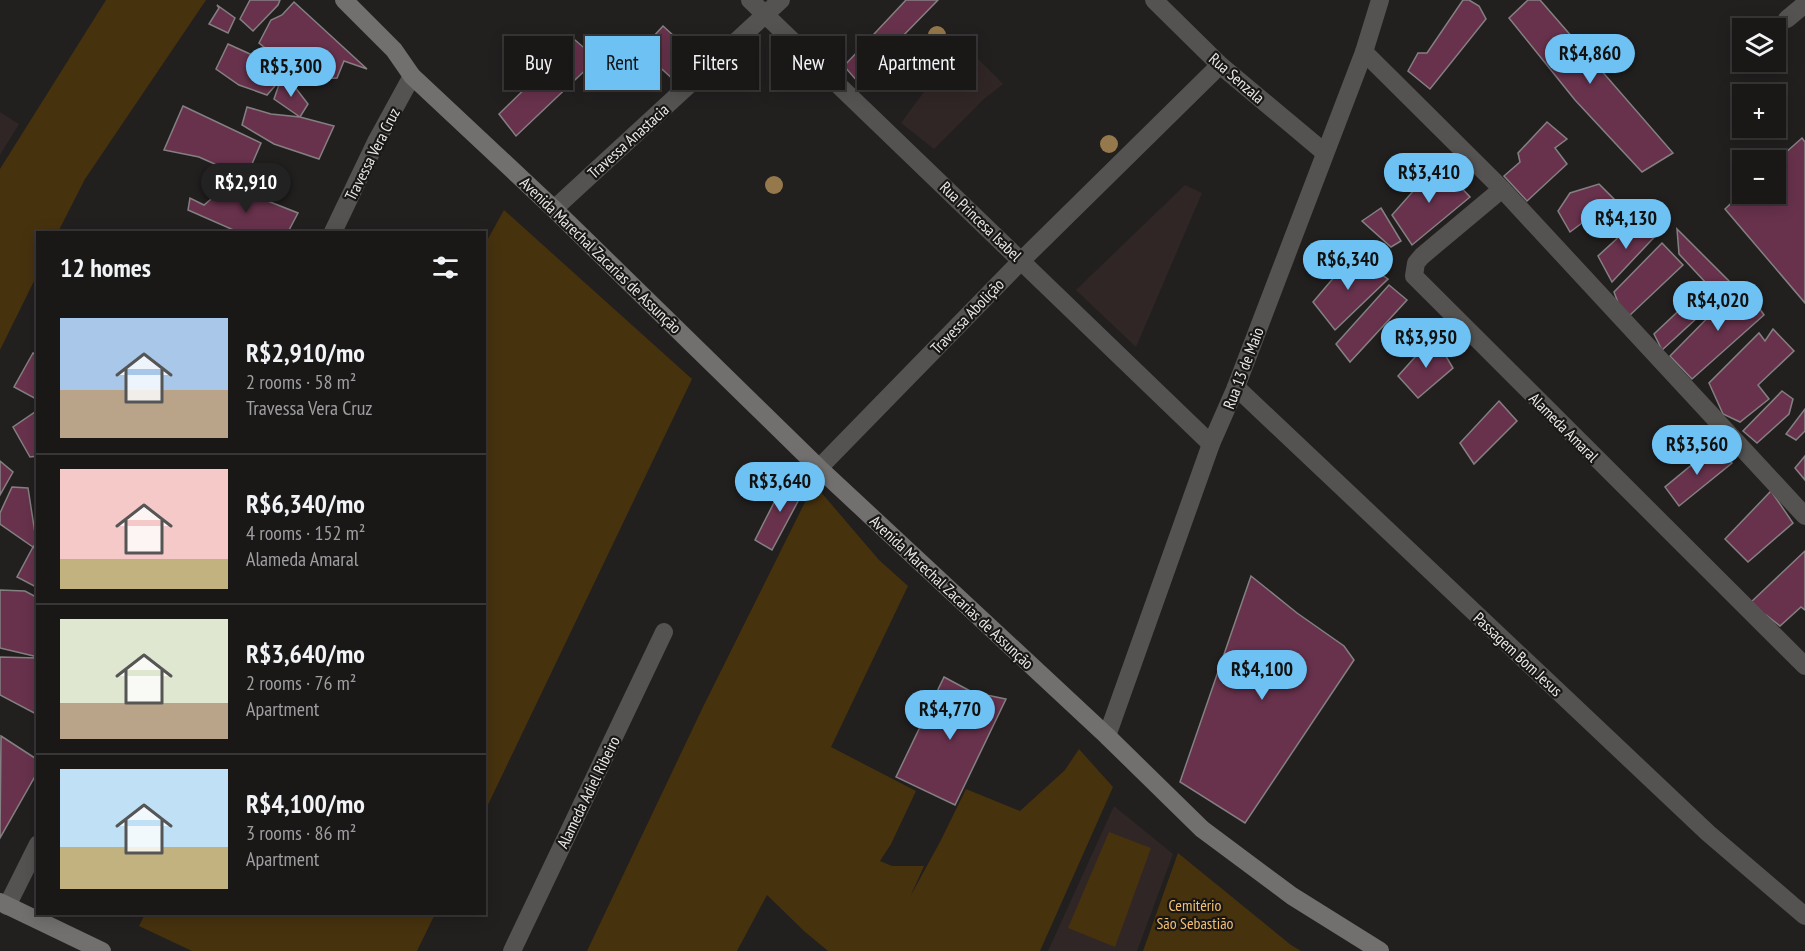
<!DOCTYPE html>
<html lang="en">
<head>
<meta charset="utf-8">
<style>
  :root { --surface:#1a1717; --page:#272424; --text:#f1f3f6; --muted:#9f9fa1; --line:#383636; --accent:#6ec2f3 }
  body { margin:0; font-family:"PT Sans Narrow",sans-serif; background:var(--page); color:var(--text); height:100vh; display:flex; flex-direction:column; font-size:22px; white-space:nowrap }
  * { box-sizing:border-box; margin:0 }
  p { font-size:20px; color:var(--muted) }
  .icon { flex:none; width:33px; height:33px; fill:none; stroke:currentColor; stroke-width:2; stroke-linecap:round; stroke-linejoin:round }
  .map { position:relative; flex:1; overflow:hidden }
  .sheet { position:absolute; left:36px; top:231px; width:450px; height:684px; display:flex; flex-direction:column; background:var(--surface); border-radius:0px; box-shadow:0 3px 15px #0003,0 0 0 2px var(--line) }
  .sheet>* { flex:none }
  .hud { position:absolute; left:504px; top:36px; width:570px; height:54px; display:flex; gap:12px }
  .tools { position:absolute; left:1732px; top:18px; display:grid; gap:12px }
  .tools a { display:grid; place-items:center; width:54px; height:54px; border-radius:0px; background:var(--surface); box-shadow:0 3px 15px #0003,0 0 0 2px var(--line); font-size:30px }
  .price { position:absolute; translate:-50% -51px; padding:0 14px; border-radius:21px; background:var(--accent); color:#111; font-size:20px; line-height:39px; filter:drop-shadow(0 2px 3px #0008) }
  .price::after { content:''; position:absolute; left:50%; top:36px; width:18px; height:14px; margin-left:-9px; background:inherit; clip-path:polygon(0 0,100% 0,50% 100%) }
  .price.on { background:#222; color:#fff }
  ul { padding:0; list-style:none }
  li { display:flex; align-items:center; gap:18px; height:150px; padding:0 24px }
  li+li { border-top:2px solid var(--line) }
  li span { display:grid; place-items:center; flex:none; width:168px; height:120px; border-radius:0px; color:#555 }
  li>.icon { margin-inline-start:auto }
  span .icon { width:72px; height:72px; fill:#fffc; stroke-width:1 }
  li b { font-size:26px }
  h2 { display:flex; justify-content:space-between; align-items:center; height:72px; padding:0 24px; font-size:26px }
  .tag { padding:0 21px; border-radius:0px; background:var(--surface); box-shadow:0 3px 15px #0003,0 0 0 2px var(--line); font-size:21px; line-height:54px }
  .tag.on { background:var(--accent); color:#111 }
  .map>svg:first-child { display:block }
</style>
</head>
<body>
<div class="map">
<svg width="1805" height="951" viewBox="0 0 1805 951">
  <rect width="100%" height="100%" fill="#221f1f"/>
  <!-- built -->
  <g fill="#302626">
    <polygon points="968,49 1003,84 984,99 934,149 901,123 926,89 947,66 952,64"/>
    <polygon points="0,112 19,124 0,155"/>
    <polygon points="1185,185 1202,193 1136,347 1076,290"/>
    <polygon points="1114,806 1173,854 1137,951 1048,951"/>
  </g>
  <!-- green -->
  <g fill="#47320e">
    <polygon points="106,0 206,0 85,179 58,232 38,232 37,275 0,350 0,169"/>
    <polygon points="504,210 692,379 485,811 484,246"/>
    <polygon points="814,484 879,560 908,586 831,747 916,791 891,844 880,861 892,866 924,866 910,897 941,840 966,789 1020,811 1065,770 1079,749 1113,787 1040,951 828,951 804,931 767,895 737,951 587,951 703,707"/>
    <polygon points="1109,832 1151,848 1115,947 1068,928"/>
    <polygon points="1178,853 1291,945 1301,951 1143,951"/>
    <polygon points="145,914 435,914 417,951 192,951 139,926"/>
  </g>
  <!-- building -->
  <g fill="#68324c" stroke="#848082" stroke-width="1.5">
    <polygon points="250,0 280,0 278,5 253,31 240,19"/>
    <polygon points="906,0 938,0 858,82 844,66"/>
    <polygon points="1463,0 1469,0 1479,6 1486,19 1430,89 1408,71 1418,53 1427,53"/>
    <polygon points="1528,0 1540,0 1673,153 1642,172 1575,100 1509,18"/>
    <polygon points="294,2 367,69 344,61 337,78 308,79 284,63 259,43 271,20 282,15"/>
    <polygon points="217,5 235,18 228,33 209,24 219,8"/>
    <polygon points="663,26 698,58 676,82 641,50"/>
    <polygon points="575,40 597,59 516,136 499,114"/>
    <polygon points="228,44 250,54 281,79 267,95 239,85 216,69"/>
    <polygon points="281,79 291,82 308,104 300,117 274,99"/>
    <polygon points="183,106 261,143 246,178 199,157 164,150"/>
    <polygon points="247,107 271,114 300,117 334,126 319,159 274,144 242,125"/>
    <polygon points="1547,122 1567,139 1555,148 1567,164 1527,201 1504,176 1520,162 1518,153"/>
    <polygon points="1802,138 1805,142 1805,303 1725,209 1743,192 1776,194 1776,161"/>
    <polygon points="1438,163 1470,197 1412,245 1392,215"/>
    <polygon points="1599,184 1614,199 1570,232 1558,211 1570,193"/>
    <polygon points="218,193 238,201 250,194 298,213 288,232 238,232 188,210 190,198 204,205"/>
    <polygon points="1381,208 1401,241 1391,247 1362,221"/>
    <polygon points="1652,225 1660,231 1612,282 1598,256 1621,235"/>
    <polygon points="1677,229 1733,285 1662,350 1654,334 1707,284 1679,254"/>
    <polygon points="1662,243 1683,265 1629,316 1619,305 1614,292"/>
    <polygon points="1353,255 1388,279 1335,330 1313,302"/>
    <polygon points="1742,283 1764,315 1692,379 1670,356"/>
    <polygon points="1389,285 1407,300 1350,362 1336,344"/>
    <polygon points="1773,329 1794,351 1758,385 1769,399 1740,422 1723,414 1709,383 1759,333 1765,341"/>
    <polygon points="1434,336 1453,368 1418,398 1398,376"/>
    <polygon points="33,353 38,356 38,400 14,387"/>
    <polygon points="1782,391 1793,399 1789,414 1757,443 1743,431"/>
    <polygon points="1499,401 1517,421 1474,464 1460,443"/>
    <polygon points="1805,409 1805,431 1796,440 1786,434"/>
    <polygon points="38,410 38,456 30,457 13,427"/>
    <polygon points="1711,449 1732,463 1679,506 1665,487"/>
    <polygon points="1805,456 1805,480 1795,468"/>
    <polygon points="0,461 13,472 0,495"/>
    <polygon points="788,475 804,490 772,550 755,540"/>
    <polygon points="12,487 28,488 35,533 38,532 38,541 33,547 0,524 0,513"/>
    <polygon points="1771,491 1793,523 1748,562 1725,539"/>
    <polygon points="33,547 38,550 38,588 17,577"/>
    <polygon points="1805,551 1805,610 1801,607 1780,626 1766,615 1757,613 1750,603"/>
    <polygon points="1251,576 1297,613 1344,646 1354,660 1245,823 1180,782"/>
    <polygon points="0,590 25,591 38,598 38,657 0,648"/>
    <polygon points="0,657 38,658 38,715 0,695"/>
    <polygon points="944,677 972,692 1006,699 955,805 896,777"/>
    <polygon points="1,736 38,760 38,771 0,838"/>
  </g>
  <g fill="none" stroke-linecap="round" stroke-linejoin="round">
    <!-- street -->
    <g stroke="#545352" stroke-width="18">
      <polyline points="750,0 1211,444"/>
      <polyline points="1154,0 1220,65 1324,152"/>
      <polyline points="1787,19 1805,4"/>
      <polyline points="1364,52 1502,189 1805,516"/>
      <polyline points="1502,189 1422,256 1416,263 1414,276 1805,666"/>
      <polyline points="554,209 781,0"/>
      <polyline points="333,232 377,140 412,76"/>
      <polyline points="1236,387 1708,833 1805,916"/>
      <polyline points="819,468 1022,260 1220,65"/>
      <polyline points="1107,736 1211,444 1236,387 1364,52 1380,0"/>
      <polyline points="7,906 38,844"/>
      <polyline points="512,951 664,632"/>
    </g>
    <!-- secondary -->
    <g stroke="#72706e" stroke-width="18">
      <polyline points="344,0 394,50 412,76 554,209 819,468 1107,736 1202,829 1292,896 1380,951"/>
      <polyline points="0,902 102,951"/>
    </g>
  </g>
  <!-- trees -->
  <g fill="#95784b">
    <circle cx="937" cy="35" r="9"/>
    <circle cx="1109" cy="144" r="9"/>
    <circle cx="774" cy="185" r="9"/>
  </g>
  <g text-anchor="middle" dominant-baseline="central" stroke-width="4.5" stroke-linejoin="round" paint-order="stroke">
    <!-- street labels -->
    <g font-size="16" fill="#ebe8e8" stroke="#191616">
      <text transform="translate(1237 78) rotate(41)">Rua Senzala</text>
      <text transform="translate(628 141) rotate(-42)">Travessa Anastacia</text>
      <text transform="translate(372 154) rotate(-63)">Travessa Vera Cruz</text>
      <text transform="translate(981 221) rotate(44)">Rua Princesa Isabel</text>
      <text transform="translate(601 255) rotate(44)">Avenida Marechal Zacarias de Assunção</text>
      <text transform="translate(967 316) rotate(-46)">Travessa Abolição</text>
      <text transform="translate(1243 368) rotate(-69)">Rua 13 de Maio</text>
      <text transform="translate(1564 427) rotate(45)">Alameda Amaral</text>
      <text transform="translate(952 592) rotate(43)">Avenida Marechal Zacarias de Assunção</text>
      <text transform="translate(1518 654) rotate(43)">Passagem Bom Jesus</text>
      <text transform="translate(588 792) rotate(-64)">Alameda Adiel Ribeiro</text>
    </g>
    <!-- park labels -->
    <g font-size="16" fill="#f3c06f" stroke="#191616">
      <text x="1195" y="905">Cemitério<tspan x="1195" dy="18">São Sebastião</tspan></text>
    </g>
  </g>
</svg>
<div class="tools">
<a><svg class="icon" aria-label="layers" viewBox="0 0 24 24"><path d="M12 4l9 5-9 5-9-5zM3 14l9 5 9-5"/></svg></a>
<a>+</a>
<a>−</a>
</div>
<b class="price" style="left:1590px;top:85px">R$4,860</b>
<b class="price" style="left:291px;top:98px">R$5,300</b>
<b class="price" style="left:1429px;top:204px">R$3,410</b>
<b class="price on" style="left:246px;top:214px">R$2,910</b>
<b class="price" style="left:1626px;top:250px">R$4,130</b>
<b class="price" style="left:1348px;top:291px">R$6,340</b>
<b class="price" style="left:1718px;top:332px">R$4,020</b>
<b class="price" style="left:1426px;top:369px">R$3,950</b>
<b class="price" style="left:1697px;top:476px">R$3,560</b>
<b class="price" style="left:780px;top:513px">R$3,640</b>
<b class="price" style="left:1262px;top:701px">R$4,100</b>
<b class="price" style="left:950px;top:741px">R$4,770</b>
<div class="hud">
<a class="tag">Buy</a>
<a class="tag on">Rent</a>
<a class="tag">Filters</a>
<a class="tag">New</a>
<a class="tag">Apartment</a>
</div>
<section class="sheet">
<h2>12 homes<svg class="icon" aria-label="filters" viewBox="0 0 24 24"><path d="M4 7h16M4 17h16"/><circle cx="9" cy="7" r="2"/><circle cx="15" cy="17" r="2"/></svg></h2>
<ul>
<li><span style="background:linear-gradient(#a9c7e8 60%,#b9a48a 0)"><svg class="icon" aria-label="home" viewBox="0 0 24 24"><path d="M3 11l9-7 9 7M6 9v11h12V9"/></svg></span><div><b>R$2,910/mo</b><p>2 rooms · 58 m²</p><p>Travessa Vera Cruz</p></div></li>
<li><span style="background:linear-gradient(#f6c9c9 75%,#c2b280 0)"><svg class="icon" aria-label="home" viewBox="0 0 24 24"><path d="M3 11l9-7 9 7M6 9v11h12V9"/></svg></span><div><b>R$6,340/mo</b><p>4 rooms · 152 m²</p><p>Alameda Amaral</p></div></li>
<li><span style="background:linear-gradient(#dfe7d0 70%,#b9a48a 0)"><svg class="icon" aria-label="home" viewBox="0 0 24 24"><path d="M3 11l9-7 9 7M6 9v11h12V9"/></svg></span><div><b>R$3,640/mo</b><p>2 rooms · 76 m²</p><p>Apartment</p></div></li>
<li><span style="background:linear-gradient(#bfe0f5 65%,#c2b280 0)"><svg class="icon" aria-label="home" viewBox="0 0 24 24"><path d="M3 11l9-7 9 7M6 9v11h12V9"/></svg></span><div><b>R$4,100/mo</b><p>3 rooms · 86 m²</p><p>Apartment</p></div></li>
</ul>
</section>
</div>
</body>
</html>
